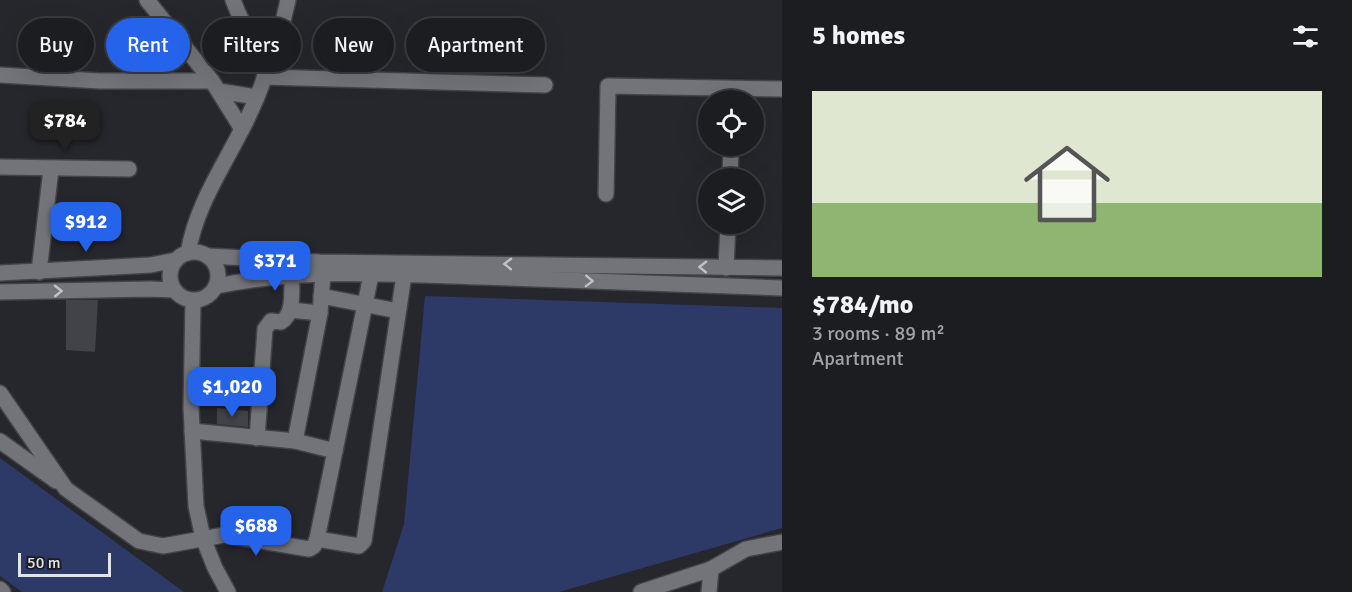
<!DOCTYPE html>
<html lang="en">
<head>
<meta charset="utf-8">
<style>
  :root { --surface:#1c1d21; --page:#292a2e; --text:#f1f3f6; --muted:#a0a2a5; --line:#3a3b3f; --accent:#2563eb }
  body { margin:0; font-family:Signika,sans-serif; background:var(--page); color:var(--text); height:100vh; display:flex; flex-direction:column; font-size:22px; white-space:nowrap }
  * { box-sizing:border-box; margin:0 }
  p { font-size:20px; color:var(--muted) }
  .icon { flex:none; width:33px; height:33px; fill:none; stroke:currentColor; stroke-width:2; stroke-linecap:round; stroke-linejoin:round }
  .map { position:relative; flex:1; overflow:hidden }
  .details { display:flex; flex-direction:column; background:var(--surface); width:570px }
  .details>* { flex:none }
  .banner { position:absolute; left:18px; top:18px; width:570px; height:54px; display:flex; gap:12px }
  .fabs { position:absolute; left:698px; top:90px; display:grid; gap:12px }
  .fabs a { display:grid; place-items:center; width:66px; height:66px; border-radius:50%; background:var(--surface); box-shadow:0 6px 24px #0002,0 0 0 2px var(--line); font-size:30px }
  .scale { position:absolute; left:18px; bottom:15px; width:93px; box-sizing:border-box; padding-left:6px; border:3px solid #e1e3e6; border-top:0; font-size:16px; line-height:21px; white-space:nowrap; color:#e1e3e6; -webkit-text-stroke:4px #1c1e22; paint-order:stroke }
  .price { position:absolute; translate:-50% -51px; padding:0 14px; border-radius:12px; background:var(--accent); color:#fff; font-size:20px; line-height:39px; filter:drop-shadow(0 2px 3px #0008) }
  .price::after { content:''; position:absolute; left:50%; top:36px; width:18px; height:14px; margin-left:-9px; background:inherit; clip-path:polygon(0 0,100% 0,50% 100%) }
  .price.current { background:#222; color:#fff }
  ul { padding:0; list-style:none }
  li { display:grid; align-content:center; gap:12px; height:318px; padding:0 30px }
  li span { display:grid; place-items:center; height:186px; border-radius:0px; color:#555 }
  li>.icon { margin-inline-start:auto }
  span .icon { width:108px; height:108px; fill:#fffc; stroke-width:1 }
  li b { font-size:26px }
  h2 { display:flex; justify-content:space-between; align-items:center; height:72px; padding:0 30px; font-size:26px }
  .pill { padding:0 21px; border-radius:27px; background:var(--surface); box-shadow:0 6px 24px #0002,0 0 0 2px var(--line); font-size:21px; line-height:54px }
  .pill.current { background:var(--accent); color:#fff }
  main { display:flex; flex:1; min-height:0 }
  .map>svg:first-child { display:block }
</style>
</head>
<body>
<main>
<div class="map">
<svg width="782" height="592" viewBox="0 0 782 592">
  <rect width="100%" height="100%" fill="#26272c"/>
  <!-- green -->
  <g fill="#2d3967">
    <polygon points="425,296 782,308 782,528 559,592 382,592 404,524"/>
    <polygon points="0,458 184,592 22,592 0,576"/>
  </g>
  <!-- building -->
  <g fill="#414348">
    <polygon points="66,300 98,300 95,352 66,350"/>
    <polygon points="217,408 248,411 248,427 217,424"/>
  </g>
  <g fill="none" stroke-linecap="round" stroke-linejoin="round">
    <!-- minor casing -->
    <g stroke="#414346" stroke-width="18">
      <g id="minor">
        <polyline points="147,0 212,81 242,129"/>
        <path d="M233,0c7,18 18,50 43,37l5,-7 7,-30"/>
        <polyline points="0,75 100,81 212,81"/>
        <polyline points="264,77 545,85"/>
        <polyline points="219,91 257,97"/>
        <polyline points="0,167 129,169"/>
        <polyline points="730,178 731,146"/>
        <polyline points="606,194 608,86 782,89"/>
        <circle cx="194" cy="276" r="24"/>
        <path d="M188,253c8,-46 32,-81 53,-122 16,-30 28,-62 35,-94"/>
        <polyline points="208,256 319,262 782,268"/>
        <polyline points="726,268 728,224"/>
        <polyline points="39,272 51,169"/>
        <polyline points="0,273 151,265 176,260"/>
        <path d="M217,286c86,-18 176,-12 264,-9 100,4 201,7 301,11"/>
        <polyline points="0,292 150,289 174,290"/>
        <polyline points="321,296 398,311"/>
        <polyline points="193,301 191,408 196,506 203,538 215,568 228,592"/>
        <polyline points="290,310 320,313"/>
        <polyline points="0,393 66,489 139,541 163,546 224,535 309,549 314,546 317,539 371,275"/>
        <polyline points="192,431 295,441 335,451"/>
        <path d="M257,438l8,-109 6,-8 10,1c14,-8 10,-32 11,-46"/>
        <polyline points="0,441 56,481"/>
        <polyline points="295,441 320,313 323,274"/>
        <polyline points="317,539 359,546 364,541 404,275"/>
        <polyline points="0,589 3,592"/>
        <polyline points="641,592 711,569"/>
        <polyline points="709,592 711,569 746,549 782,542"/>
      </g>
    </g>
    <!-- minor -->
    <use href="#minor" stroke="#72747a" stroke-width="15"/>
  </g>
  <!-- one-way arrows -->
  <defs><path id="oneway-chevron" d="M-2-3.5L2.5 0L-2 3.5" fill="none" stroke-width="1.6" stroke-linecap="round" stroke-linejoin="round" transform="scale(1.5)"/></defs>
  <g stroke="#c0c2c6">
    <use href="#oneway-chevron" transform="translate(508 264) rotate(-179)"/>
    <use href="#oneway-chevron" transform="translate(703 267) rotate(-179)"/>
    <use href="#oneway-chevron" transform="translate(589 281) rotate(2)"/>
    <use href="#oneway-chevron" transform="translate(58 291) rotate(-1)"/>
  </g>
</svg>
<div class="fabs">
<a><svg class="icon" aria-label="locate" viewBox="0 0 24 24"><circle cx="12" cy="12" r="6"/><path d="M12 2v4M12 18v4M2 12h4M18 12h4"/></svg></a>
<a><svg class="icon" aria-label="layers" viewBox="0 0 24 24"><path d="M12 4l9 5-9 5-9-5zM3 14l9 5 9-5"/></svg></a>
</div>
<div class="scale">50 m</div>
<b class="price current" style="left:65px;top:152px">$784</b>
<b class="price" style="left:86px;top:253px">$912</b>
<b class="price" style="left:275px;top:292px">$371</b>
<b class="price" style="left:232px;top:418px">$1,020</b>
<b class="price" style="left:256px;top:557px">$688</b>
<div class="banner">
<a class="pill">Buy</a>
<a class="pill current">Rent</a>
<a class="pill">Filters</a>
<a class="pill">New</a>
<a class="pill">Apartment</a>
</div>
</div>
<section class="details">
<h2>5 homes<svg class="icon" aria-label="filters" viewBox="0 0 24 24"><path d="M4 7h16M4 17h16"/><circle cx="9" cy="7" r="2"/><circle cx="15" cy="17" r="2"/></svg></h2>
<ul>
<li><span style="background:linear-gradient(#dfe7d0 60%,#8fb573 0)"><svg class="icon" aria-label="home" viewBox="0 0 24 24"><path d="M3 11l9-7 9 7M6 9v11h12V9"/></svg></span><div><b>$784/mo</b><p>3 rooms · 89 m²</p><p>Apartment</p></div></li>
</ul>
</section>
</main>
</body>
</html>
